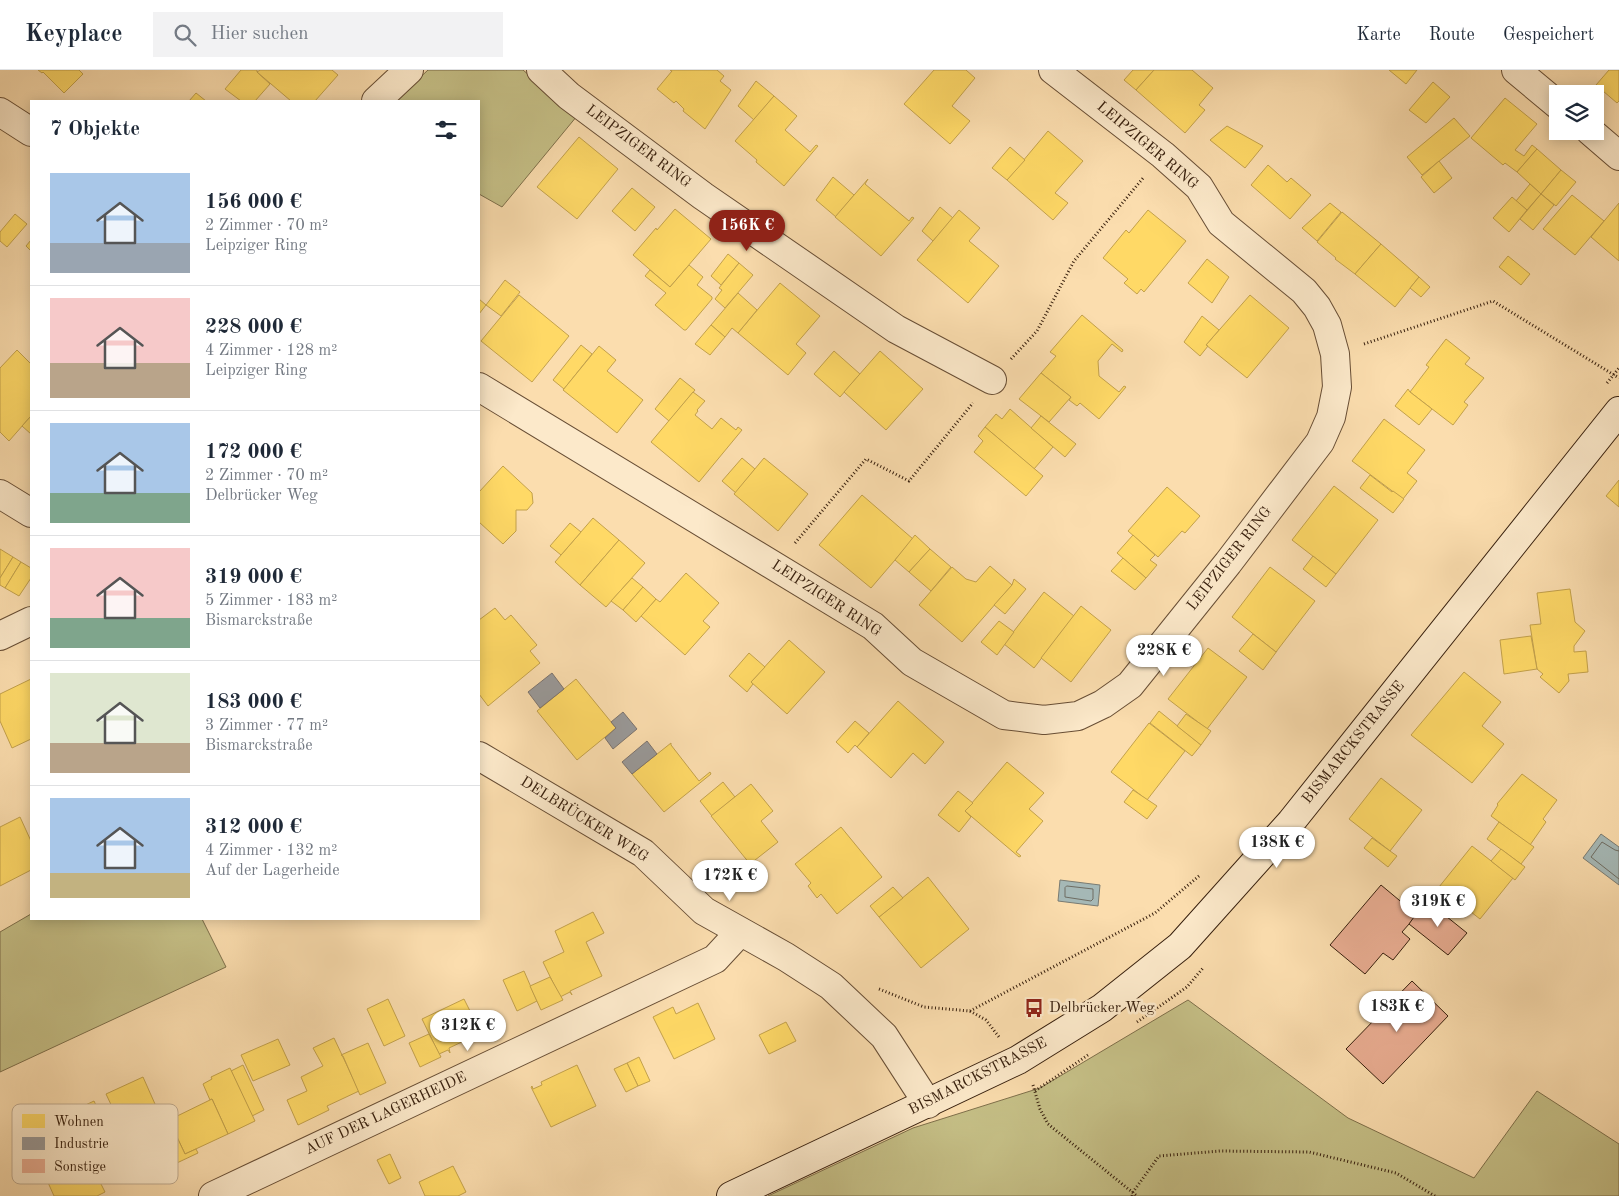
<!DOCTYPE html>
<html lang="de">
<head>
<meta charset="utf-8">
<style>
  :root { --surface:#fff; --page:#f2f2f3; --text:#1f2937; --muted:#747a83; --line:#e0e1e3; --accent:#8f2418 }
  body { margin:0; font-family:"Old Standard TT",serif; background:var(--page); color:var(--text); height:100vh; display:flex; flex-direction:column; font-size:19px; white-space:nowrap }
  * { box-sizing:border-box; margin:0 }
  p { font-size:16px; color:var(--muted) }
  .icon { flex:none; width:28px; height:28px; fill:none; stroke:currentColor; stroke-width:2; stroke-linecap:round; stroke-linejoin:round }
  .map { position:relative; flex:1; overflow:hidden }
  .panel { position:absolute; left:30px; top:30px; width:450px; height:820px; display:flex; flex-direction:column; background:var(--surface); border-radius:0px; box-shadow:0 2px 12px #0003 }
  .panel>* { flex:none }
  .controls { position:absolute; left:1549px; top:15px; display:grid; gap:10px }
  .controls a { display:grid; place-items:center; width:55px; height:55px; border-radius:0px; background:var(--surface); box-shadow:0 2px 12px #0003; font-size:25px }
  .price { position:absolute; translate:-50% -42px; padding:0 11px; border-radius:18px; background:#fff; color:#222; font-size:16px; line-height:32px; filter:drop-shadow(0 1px 2px #0008) }
  .price::after { content:''; position:absolute; left:50%; top:30px; width:15px; height:11px; margin-left:-8px; background:inherit; clip-path:polygon(0 0,100% 0,50% 100%) }
  .price.active { background:var(--accent); color:#fff }
  ul { padding:0; list-style:none }
  li { display:flex; align-items:center; gap:15px; height:125px; padding:0 20px }
  li+li { border-top:1px solid var(--line) }
  li span { display:grid; place-items:center; flex:none; width:140px; height:100px; border-radius:0px; color:#555 }
  li>.icon { margin-inline-start:auto }
  span .icon { width:60px; height:60px; fill:#fffc; stroke-width:1 }
  li b { font-size:21px }
  h2 { display:flex; justify-content:space-between; align-items:center; height:60px; padding:0 20px; font-size:21px }
  header { display:flex; align-items:center; gap:30px; box-sizing:border-box; height:70px; padding:0 25px; background:var(--surface); border-bottom:1px solid var(--line) }
  header strong { font-size:24px }
  nav { display:flex; gap:28px; margin-inline-start:auto; font-size:18px }
  .search { width:350px; height:45px; background:var(--page); display:flex; align-items:center; gap:12px; box-sizing:border-box; padding:0 18px; border-radius:0px; color:var(--muted); font-size:19px }
  .map>svg:first-child { display:block }
</style>
</head>
<body>
<header>
<strong>Keyplace</strong>
<div class="search"><svg class="icon" aria-label="search" viewBox="0 0 24 24"><circle cx="10" cy="10" r="6"/><path d="M15 15l6 6"/></svg>Hier suchen</div>
<nav><a>Karte</a><a>Route</a><a>Gespeichert</a></nav>
</header>
<div class="map">
<svg width="1619" height="1126" viewBox="0 0 1619 1126">
  <rect width="100%" height="100%" fill="#fbddae"/>
  <filter id="stains"><feTurbulence type="fractalNoise" baseFrequency=".004" numOctaves="4"/><feColorMatrix values="0 0 0 0 .2 0 0 0 0 .09 0 0 0 0 .02 0 0 0 .5 -.17"/></filter>
  <radialGradient id="worn" r=".72"><stop offset=".6" stop-color="#630" stop-opacity="0"/><stop offset="1" stop-color="#630" stop-opacity=".3"/></radialGradient>
  <!-- green -->
  <g fill="#c5bf86" stroke="#7e6f4a">
    <polygon points="428,0 523,0 577,46 502,137 479,124 479,31 395,31"/>
    <polygon points="31,844 31,849 202,849 226,897 0,1002 0,862"/>
    <polygon points="1188,930 1348,1048 1474,1108 1537,1021 1619,1074 1619,1126 768,1126 913,1058 1040,1018"/>
  </g>
  <!-- water -->
  <g fill="#a5b8b6" stroke="#797b72">
    <polygon points="1601,764 1619,777 1619,815 1583,788"/>
    <polygon points="1060,810 1100,815 1098,836 1058,831"/>
  </g>
  <!-- homes -->
  <g fill="#ffd966" stroke="#c3a14b">
    <polygon points="38,0 79,0 83,4 64,23 43,2 42,3"/>
    <polygon points="241,0 257,0 257,2 270,14 255,31 241,31 225,19"/>
    <polygon points="260,0 332,0 338,5 315,31 291,31 257,2"/>
    <polygon points="670,0 717,0 724,6 720,11 731,20 705,59 683,41 684,39 676,31 674,33 657,19 672,1"/>
    <polygon points="934,0 966,0 975,8 952,36 970,51 950,74 904,34"/>
    <polygon points="1133,0 1154,0 1136,20 1124,10"/>
    <polygon points="1154,0 1192,0 1213,18 1199,35 1205,40 1185,63 1136,20"/>
    <polygon points="1389,0 1417,0 1406,14"/>
    <polygon points="1609,0 1619,0 1619,31 1617,33 1596,15"/>
    <polygon points="756,11 774,26 754,50 738,36"/>
    <polygon points="1433,12 1450,27 1426,53 1409,40"/>
    <polygon points="196,23 206,31 189,31"/>
    <polygon points="774,26 797,46 785,60 810,82 816,75 818,76 784,116 756,92 757,90 735,71"/>
    <polygon points="1505,28 1537,54 1515,80 1524,86 1532,75 1537,79 1517,102 1505,93 1503,95 1471,68"/>
    <polygon points="1454,48 1470,66 1422,105 1407,87"/>
    <polygon points="1227,56 1263,76 1245,98 1210,70"/>
    <polygon points="1048,61 1083,91 1055,123 1068,133 1053,150 1007,110"/>
    <polygon points="579,67 618,99 577,149 537,117"/>
    <polygon points="1010,77 1025,90 1007,110 992,98"/>
    <polygon points="1537,79 1561,100 1541,124 1517,102"/>
    <polygon points="1439,91 1452,108 1434,123 1421,107"/>
    <polygon points="1268,95 1287,112 1291,108 1311,125 1290,149 1251,115"/>
    <polygon points="1561,100 1576,112 1556,136 1541,124"/>
    <polygon points="833,107 854,125 836,147 816,130"/>
    <polygon points="868,109 865,114 909,151 912,147 914,148 881,186 835,147"/>
    <polygon points="1530,114 1541,124 1527,140 1516,131"/>
    <polygon points="632,118 655,137 635,161 612,141"/>
    <polygon points="1541,124 1554,135 1533,160 1520,149"/>
    <polygon points="1572,125 1604,151 1575,185 1543,159"/>
    <polygon points="1512,127 1527,140 1509,162 1493,148"/>
    <polygon points="1330,133 1341,142 1317,171 1302,158"/>
    <polygon points="1619,133 1619,191 1591,167"/>
    <polygon points="940,137 953,148 933,171 922,161"/>
    <polygon points="675,139 711,169 670,217 633,185 656,158 657,160"/>
    <polygon points="959,140 980,158 969,171 999,196 968,233 917,190"/>
    <polygon points="1148,140 1186,171 1144,222 1141,219 1137,224 1124,213 1128,209 1103,188 1126,160 1129,163"/>
    <polygon points="1342,142 1381,174 1355,204 1335,189 1336,188 1317,172"/>
    <polygon points="15,144 27,154 7,177 0,171 0,162"/>
    <polygon points="31,170 31,181 26,176"/>
    <polygon points="1381,174 1419,207 1395,237 1355,204"/>
    <polygon points="728,184 739,193 721,215 711,206"/>
    <polygon points="1508,186 1530,204 1521,215 1499,197"/>
    <polygon points="1207,189 1229,207 1212,233 1188,213"/>
    <polygon points="739,193 753,205 725,238 715,229 722,220 719,218"/>
    <polygon points="689,195 703,207 697,215 712,227 712,229 686,260 684,260 655,235 666,223 645,206 650,200 670,217"/>
    <polygon points="1419,207 1430,217 1421,227 1410,218"/>
    <polygon points="505,210 520,222 501,246 486,235"/>
    <polygon points="780,213 820,246 796,274 806,283 788,305 738,263"/>
    <polygon points="738,223 757,240 738,263 732,258 725,267 711,255"/>
    <polygon points="519,225 569,266 532,312 481,271"/>
    <polygon points="1250,225 1289,258 1247,308 1206,275"/>
    <polygon points="479,229 486,235 479,244"/>
    <polygon points="1082,245 1123,280 1122,282 1112,274 1098,291 1099,306 1119,322 1124,316 1126,317 1099,349 1080,333 1077,336 1069,330 1071,327 1041,303 1056,286 1050,282"/>
    <polygon points="1202,246 1219,260 1206,275 1208,276 1200,286 1184,272"/>
    <polygon points="711,255 725,267 710,285 695,274"/>
    <polygon points="1446,269 1470,288 1465,294 1484,308 1464,332 1468,335 1453,355 1410,322 1429,297 1426,295"/>
    <polygon points="581,275 592,284 564,319 553,310"/>
    <polygon points="599,276 616,290 607,301 643,330 617,363 563,320"/>
    <polygon points="17,280 31,294 31,346 9,371 0,362 0,298"/>
    <polygon points="834,281 860,304 840,327 814,304"/>
    <polygon points="880,281 923,319 886,360 844,322"/>
    <polygon points="1041,303 1071,327 1049,352 1019,329"/>
    <polygon points="680,308 695,320 669,351 655,339"/>
    <polygon points="1408,319 1410,322 1432,339 1419,355 1395,336"/>
    <polygon points="693,322 705,331 697,340 698,341 695,345 712,359 721,348 736,360 738,357 742,360 699,412 651,372"/>
    <polygon points="1010,339 1053,377 1034,399 985,357 996,344 1002,349"/>
    <polygon points="31,346 31,364 22,356"/>
    <polygon points="1041,346 1076,374 1065,387 1031,358"/>
    <polygon points="1384,349 1425,380 1407,403 1417,411 1403,429 1352,391"/>
    <polygon points="985,357 1043,406 1026,426 974,382 983,371 978,366"/>
    <polygon points="742,388 755,399 736,423 722,411"/>
    <polygon points="764,388 808,424 778,461 734,424"/>
    <polygon points="503,396 532,423 533,433 527,440 516,440 516,461 503,474 479,452 479,422"/>
    <polygon points="1370,405 1392,422 1393,421 1404,429 1393,443 1360,418"/>
    <polygon points="1619,410 1619,437 1606,426"/>
    <polygon points="1334,416 1378,450 1336,504 1292,470"/>
    <polygon points="1167,417 1200,446 1185,463 1182,461 1158,487 1128,461"/>
    <polygon points="862,425 913,469 871,518 819,475"/>
    <polygon points="593,448 619,470 580,515 555,492"/>
    <polygon points="570,453 581,462 561,485 550,476"/>
    <polygon points="915,465 930,479 909,502 895,490"/>
    <polygon points="1133,465 1155,485 1150,490 1157,495 1146,508 1117,483"/>
    <polygon points="619,470 645,493 606,537 580,515"/>
    <polygon points="0,479 13,487 0,508"/>
    <polygon points="930,479 951,497 931,521 909,502"/>
    <polygon points="1313,486 1336,504 1326,517 1303,499"/>
    <polygon points="13,487 21,492 5,518 0,515 0,508"/>
    <polygon points="1123,488 1146,508 1135,520 1111,501"/>
    <polygon points="21,492 31,498 31,508 19,526 5,518"/>
    <polygon points="990,496 1012,515 962,572 919,535 952,497 966,509 976,512"/>
    <polygon points="1270,497 1315,531 1276,582 1232,547"/>
    <polygon points="686,503 719,533 703,551 710,557 685,585 641,546 656,529 660,532"/>
    <polygon points="632,508 643,517 623,540 611,531"/>
    <polygon points="1014,509 1026,519 1005,544 994,535 1012,515"/>
    <polygon points="643,517 656,529 636,552 623,540"/>
    <polygon points="1570,519 1575,552 1585,561 1574,576 1574,582 1586,581 1588,602 1568,604 1569,611 1559,623 1540,607 1543,604 1537,599 1530,555 1541,554 1537,523"/>
    <polygon points="1044,522 1074,546 1034,598 1004,574"/>
    <polygon points="1081,536 1111,560 1071,612 1041,588"/>
    <polygon points="495,538 505,550 511,545 537,575 530,581 540,593 488,636 479,624 479,550"/>
    <polygon points="999,551 1014,562 997,585 981,572"/>
    <polygon points="1253,564 1276,582 1277,581 1263,600 1239,581"/>
    <polygon points="1531,566 1537,599 1504,604 1500,570"/>
    <polygon points="789,570 825,602 787,644 751,612"/>
    <polygon points="1208,578 1247,607 1207,659 1168,629"/>
    <polygon points="749,583 765,597 751,612 753,614 747,622 729,606"/>
    <polygon points="1464,602 1501,632 1482,656 1504,674 1472,713 1411,665"/>
    <polygon points="31,609 31,669 12,678 0,651 0,624"/>
    <polygon points="576,609 616,658 577,690 537,641"/>
    <polygon points="898,631 944,672 925,694 913,683 891,708 857,677"/>
    <polygon points="1159,641 1201,675 1192,686 1150,653"/>
    <polygon points="1186,644 1211,661 1201,675 1177,656"/>
    <polygon points="855,651 869,663 857,677 855,675 848,683 836,672"/>
    <polygon points="1149,653 1185,681 1147,730 1111,702"/>
    <polygon points="671,673 671,675 699,711 710,702 711,704 664,742 632,704"/>
    <polygon points="1007,692 1044,723 1029,739 1043,751 1016,782 1021,786 1019,787 965,741"/>
    <polygon points="1522,704 1557,730 1543,749 1546,752 1530,775 1491,746 1498,735 1497,734"/>
    <polygon points="1381,708 1422,740 1390,781 1349,749"/>
    <polygon points="723,712 735,727 712,746 700,731"/>
    <polygon points="751,714 773,741 761,751 778,772 750,794 711,746"/>
    <polygon points="1133,720 1157,736 1147,749 1124,732"/>
    <polygon points="958,721 973,733 965,741 971,747 959,762 938,745"/>
    <polygon points="20,747 31,771 31,800 0,816 0,757"/>
    <polygon points="1499,752 1534,777 1521,794 1487,769"/>
    <polygon points="841,757 882,807 837,844 821,824 817,828 808,816 811,813 795,794"/>
    <polygon points="1372,768 1397,786 1388,797 1364,778"/>
    <polygon points="1472,776 1513,808 1480,849 1439,817"/>
    <polygon points="1501,779 1525,797 1515,810 1491,791"/>
    <polygon points="928,807 969,859 921,898 879,847"/>
    <polygon points="893,817 903,828 879,847 870,836"/>
    <polygon points="593,842 604,863 586,872 602,906 570,921 572,925 570,922 560,927 543,892 564,882 555,861"/>
    <polygon points="524,901 537,931 517,941 503,910"/>
    <polygon points="550,907 563,930 541,940 530,916"/>
    <polygon points="388,929 405,966 384,976 367,939"/>
    <polygon points="464,929 481,963 449,978 450,983 448,980 439,984 422,949"/>
    <polygon points="698,933 715,969 674,989 653,947 673,937 676,944"/>
    <polygon points="786,952 796,971 769,984 759,965"/>
    <polygon points="429,964 441,987 420,997 409,973"/>
    <polygon points="334,968 359,1021 327,1036 329,1040 298,1055 287,1030 307,1021 301,1007 323,996 313,978"/>
    <polygon points="278,969 290,995 253,1011 241,985"/>
    <polygon points="368,973 386,1013 360,1025 343,986 341,985"/>
    <polygon points="639,987 650,1011 638,1016 627,993"/>
    <polygon points="627,993 638,1016 626,1022 614,999"/>
    <polygon points="243,995 264,1040 252,1046 231,1001"/>
    <polygon points="577,995 596,1036 551,1057 531,1017 532,1016 533,1019 542,1015 541,1012"/>
    <polygon points="230,998 255,1051 228,1064 212,1029 210,1030 203,1014 212,1009 211,1007"/>
    <polygon points="143,1007 159,1043 123,1060 106,1024"/>
    <polygon points="212,1029 228,1064 185,1084 169,1050"/>
    <polygon points="94,1031 119,1084 103,1091 101,1088 91,1093 88,1088 85,1090 64,1045"/>
    <polygon points="176,1065 185,1084 196,1079 198,1083 162,1100 151,1076"/>
    <polygon points="390,1084 401,1108 389,1114 377,1090"/>
    <polygon points="88,1088 105,1122 97,1126 54,1126 46,1108"/>
    <polygon points="453,1096 466,1122 458,1126 425,1126 419,1112"/>
  </g>
  <!-- industry -->
  <g fill="#999" stroke="#7c746f">
    <polygon points="552,603 564,619 540,638 528,622"/>
    <polygon points="623,642 637,659 613,679 605,668 616,658 611,652"/>
    <polygon points="647,671 657,684 632,704 622,692"/>
  </g>
  <g fill="none" stroke-linecap="round" stroke-linejoin="round">
    <!-- shore -->
    <g stroke="#6e6c62" stroke-width="1">
      <polyline points="1619,781 1615,780 1602,772 1591,787 1619,809"/>
      <polygon points="1067,816 1093,819 1093,829 1091,831 1065,827 1065,818"/>
    </g>
  </g>
  <!-- building -->
  <g fill="#e9ad92" stroke="#371f0d">
    <polygon points="1381,815 1417,845 1402,862 1410,869 1393,890 1383,883 1365,904 1330,875"/>
    <polygon points="1426,830 1467,863 1448,885 1409,854"/>
    <polygon points="1412,911 1448,946 1383,1014 1346,979"/>
  </g>
  <g fill="none" stroke-linecap="round" stroke-linejoin="round">
    <!-- street casing -->
    <g stroke="#684e35" stroke-width="30">
      <g id="street">
        <polyline points="541,0 569,26 703,126 896,259 992,310"/>
        <polyline points="1516,0 1558,35"/>
        <polyline points="376,31 409,0"/>
        <polyline points="0,42 31,62"/>
        <polyline points="1590,61 1619,86"/>
        <polyline points="479,317 873,556 912,592 1004,645 1044,650 1078,646 1103,634 1130,615 1228,493 1320,372 1331,347 1337,317 1335,284 1327,255 1317,237 1304,221 1221,153 1199,117 1163,85 1053,0"/>
        <polyline points="0,424 31,443"/>
        <polyline points="0,566 31,551"/>
        <polyline points="479,686 643,783 704,841 786,887 831,916 884,966 928,1034"/>
        <polyline points="213,1126 715,889 740,862"/>
      </g>
    </g>
    <!-- secondary casing -->
    <g stroke="#371f0d" stroke-width="30">
      <polyline id="secondary" points="731,1126 1018,990 1102,938 1180,876 1291,752 1619,341"/>
    </g>
    <!-- path -->
    <g stroke="#371f0d" stroke-width="3" stroke-dasharray="1 2.5" stroke-linecap="butt">
      <polyline points="1364,274 1493,231 1619,308"/>
      <polyline points="1011,289 1037,261 1074,191 1144,107"/>
      <polyline points="1607,313 1619,298"/>
      <polyline points="795,473 866,389 909,411 973,333"/>
      <polyline points="879,919 924,937 970,941 1155,843 1199,806"/>
      <polyline points="970,941 986,950 999,967"/>
      <polyline points="1137,952 1187,917 1203,898"/>
      <polyline points="1033,1015 1040,1039 1048,1054 1137,1126"/>
      <polyline points="1035,1021 1088,985"/>
      <polyline points="1132,1126 1133,1122 1159,1086 1220,1081 1309,1082 1396,1103 1435,1126"/>
    </g>
    <!-- street -->
    <use href="#street" stroke="#fce9ca" stroke-width="28"/>
    <!-- secondary -->
    <use href="#secondary" stroke="#fce9ca" stroke-width="28"/>
  </g>
  <!-- icons -->
  <defs>
    <g id="bus-bare" transform="scale(1.5)"><path d="M-5-6H5V4H4V6H2V4H-2V6H-4V4H-5ZM-3.5-4V0h7V-4ZM-3.5 1.2v1.5H-2V1.2ZM2 1.2v1.5H3.5V1.2Z" fill="#8f2418" stroke="#fce9ca" stroke-width="2.5" paint-order="stroke"/></g>
  </defs>
  <g fill-rule="evenodd">
    <use href="#bus-bare" x="1034" y="938"/>
  </g>
  <g text-anchor="middle" dominant-baseline="central" stroke-width="5" stroke-linejoin="round" paint-order="stroke">
    <!-- street labels -->
    <g font-size="15" fill="#371f0d" stroke="#fce9ca">
      <text transform="translate(1147 76) rotate(40)">LEIPZIGER RING</text>
      <text transform="translate(638 77) rotate(37)">LEIPZIGER RING</text>
      <text transform="translate(1230 489) rotate(-52)">LEIPZIGER RING</text>
      <text transform="translate(826 529) rotate(33)">LEIPZIGER RING</text>
      <text transform="translate(1354 673) rotate(-51)">BISMARCKSTRASSE</text>
      <text transform="translate(584 750) rotate(32)">DELBRÜCKER WEG</text>
      <text transform="translate(978 1007) rotate(-27)">BISMARCKSTRASSE</text>
      <text transform="translate(386 1044) rotate(-25)">AUF DER LAGERHEIDE</text>
    </g>
    <!-- poi labels -->
    <g font-size="15" fill="#371f0d" stroke="#fce9ca" text-anchor="start">
      <text x="1049" y="938">Delbrücker Weg</text>
    </g>
  </g>
  <!-- legend -->
  <rect x="12" y="1034" width="166" height="80" rx="8" fill="#fce9ca" stroke="#c1ac91" stroke-width="1"/>
  <rect x="22" y="1044" width="23" height="14" fill="#ffd966"/>
  <rect x="22" y="1067" width="23" height="13" fill="#999"/>
  <rect x="22" y="1089" width="23" height="14" fill="#e9ad92"/>
  <g font-size="14" fill="#371f0d">
    <text x="54" y="1056">Wohnen</text>
    <text x="54" y="1078">Industrie</text>
    <text x="54" y="1101">Sonstige</text>
  </g>
  <rect width="100%" height="100%" filter="url(#stains)"/>
  <rect width="100%" height="100%" fill="url(#worn)"/>
</svg>
<div class="controls">
<a><svg class="icon" aria-label="layers" viewBox="0 0 24 24"><path d="M12 4l9 5-9 5-9-5zM3 14l9 5 9-5"/></svg></a>
</div>
<b class="price active" style="left:747px;top:182px">156K €</b>
<b class="price" style="left:1164px;top:607px">228K €</b>
<b class="price" style="left:1277px;top:799px">138K €</b>
<b class="price" style="left:730px;top:832px">172K €</b>
<b class="price" style="left:1438px;top:858px">319K €</b>
<b class="price" style="left:1397px;top:963px">183K €</b>
<b class="price" style="left:468px;top:982px">312K €</b>
<section class="panel">
<h2>7 Objekte<svg class="icon" aria-label="filters" viewBox="0 0 24 24"><path d="M4 7h16M4 17h16"/><circle cx="9" cy="7" r="2"/><circle cx="15" cy="17" r="2"/></svg></h2>
<ul>
<li><span style="background:linear-gradient(#a9c7e8 70%,#9aa5b1 0)"><svg class="icon" aria-label="home" viewBox="0 0 24 24"><path d="M3 11l9-7 9 7M6 9v11h12V9"/></svg></span><div><b>156 000 €</b><p>2 Zimmer · 70 m²</p><p>Leipziger Ring</p></div></li>
<li><span style="background:linear-gradient(#f6c9c9 65%,#b9a48a 0)"><svg class="icon" aria-label="home" viewBox="0 0 24 24"><path d="M3 11l9-7 9 7M6 9v11h12V9"/></svg></span><div><b>228 000 €</b><p>4 Zimmer · 128 m²</p><p>Leipziger Ring</p></div></li>
<li><span style="background:linear-gradient(#a9c7e8 70%,#7fa58c 0)"><svg class="icon" aria-label="home" viewBox="0 0 24 24"><path d="M3 11l9-7 9 7M6 9v11h12V9"/></svg></span><div><b>172 000 €</b><p>2 Zimmer · 70 m²</p><p>Delbrücker Weg</p></div></li>
<li><span style="background:linear-gradient(#f6c9c9 70%,#7fa58c 0)"><svg class="icon" aria-label="home" viewBox="0 0 24 24"><path d="M3 11l9-7 9 7M6 9v11h12V9"/></svg></span><div><b>319 000 €</b><p>5 Zimmer · 183 m²</p><p>Bismarckstraße</p></div></li>
<li><span style="background:linear-gradient(#dfe7d0 70%,#b9a48a 0)"><svg class="icon" aria-label="home" viewBox="0 0 24 24"><path d="M3 11l9-7 9 7M6 9v11h12V9"/></svg></span><div><b>183 000 €</b><p>3 Zimmer · 77 m²</p><p>Bismarckstraße</p></div></li>
<li><span style="background:linear-gradient(#a9c7e8 75%,#c2b280 0)"><svg class="icon" aria-label="home" viewBox="0 0 24 24"><path d="M3 11l9-7 9 7M6 9v11h12V9"/></svg></span><div><b>312 000 €</b><p>4 Zimmer · 132 m²</p><p>Auf der Lagerheide</p></div></li>
</ul>
</section>
</div>
</body>
</html>
